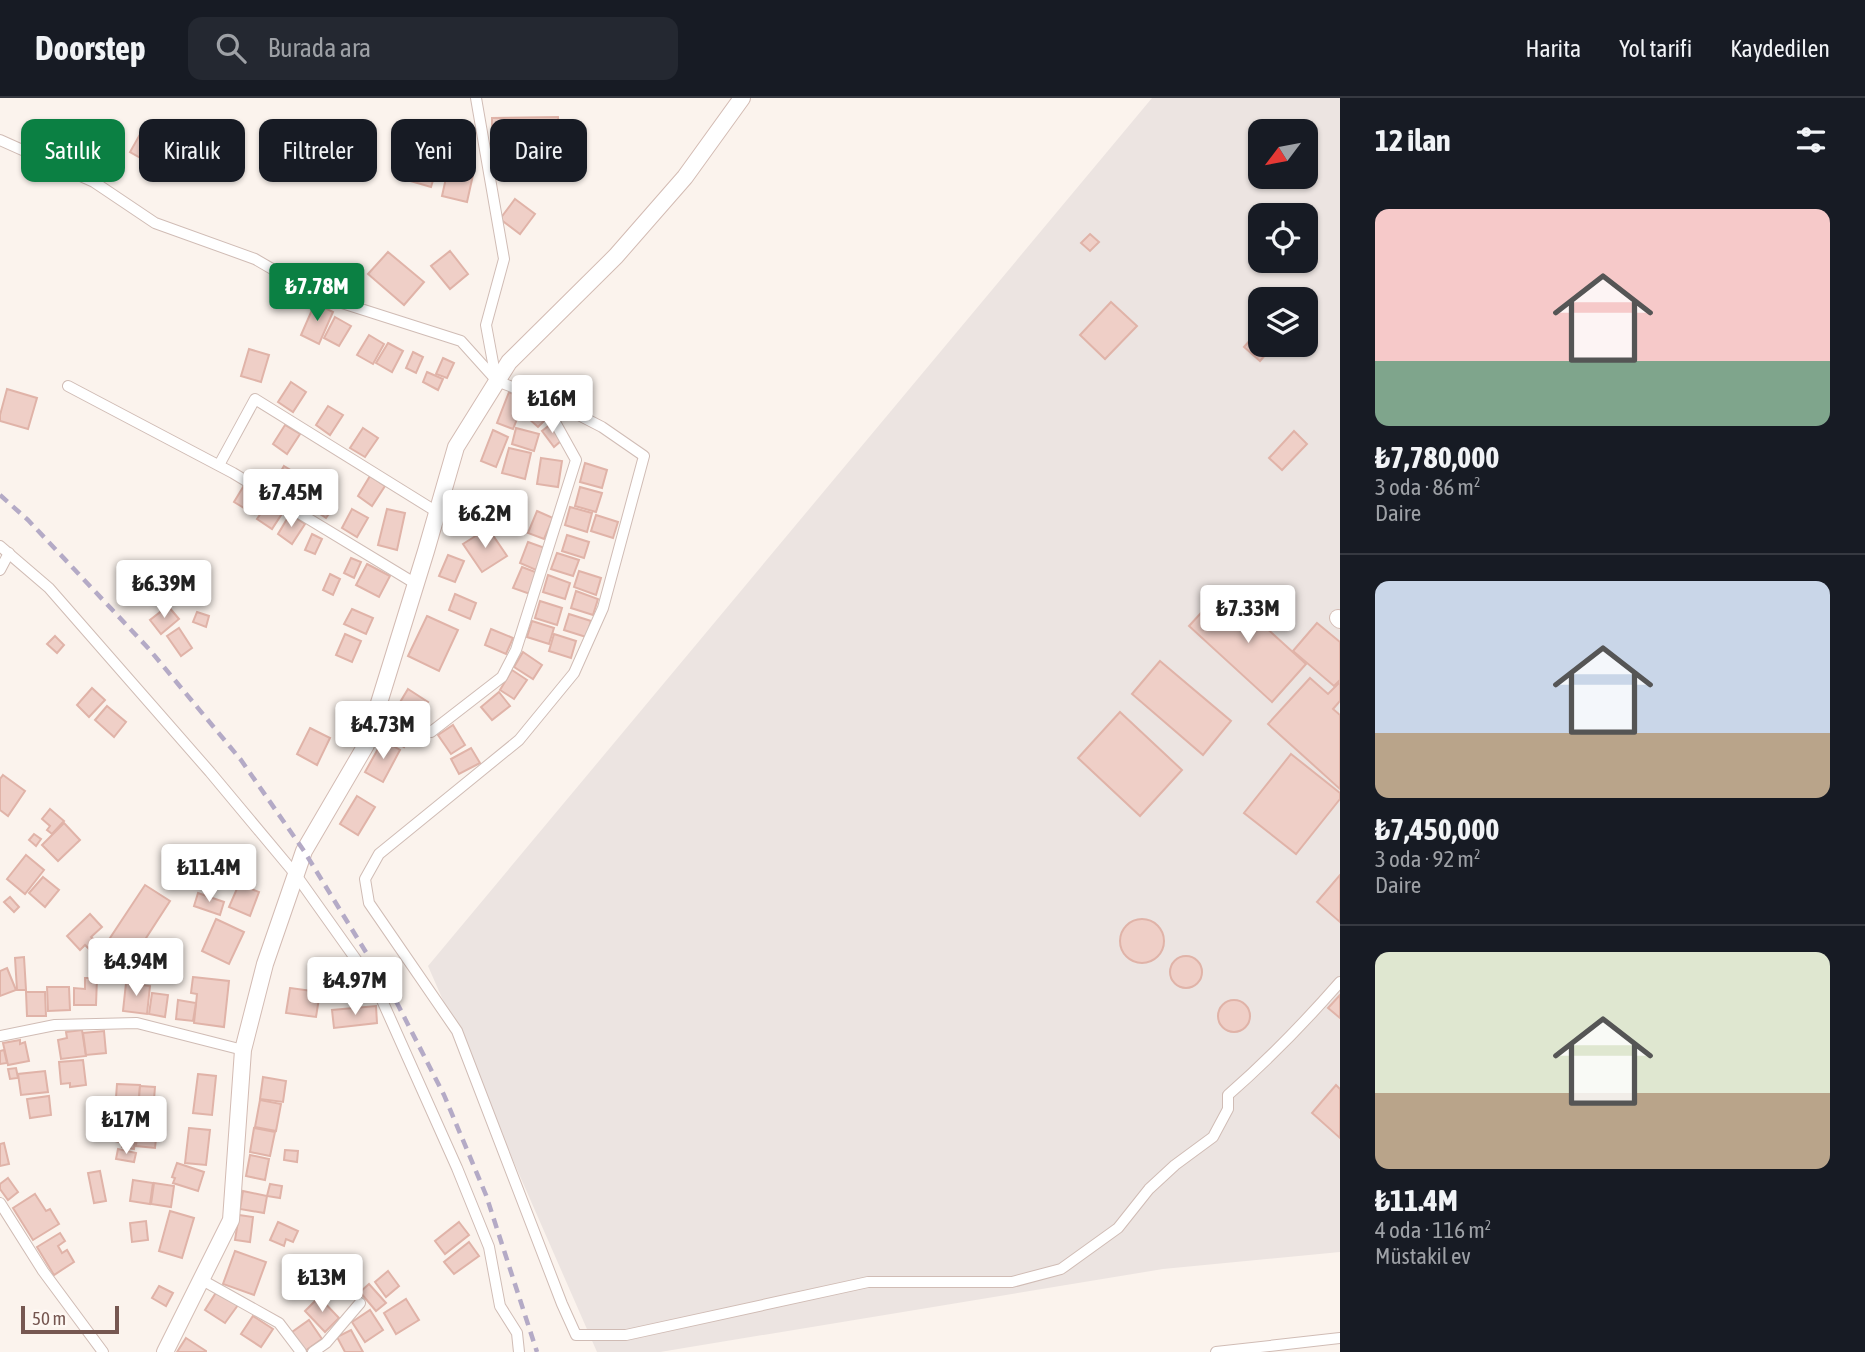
<!DOCTYPE html>
<html lang="tr">
<head>
<meta charset="utf-8">
<style>
  :root { --surface:#171b24; --page:#242831; --text:#f1f3f6; --muted:#9ea1a6; --line:#363941; --accent:#0b8043 }
  body { margin:0; font-family:"Asap Condensed",sans-serif; background:var(--page); color:var(--text); height:100vh; display:flex; flex-direction:column; font-size:26px; white-space:nowrap }
  * { box-sizing:border-box; margin:0 }
  p { font-size:23px; color:var(--muted) }
  .icon { flex:none; width:38px; height:38px; fill:none; stroke:currentColor; stroke-width:2; stroke-linecap:round; stroke-linejoin:round }
  .map { position:relative; flex:1; overflow:hidden }
  .side { display:flex; flex-direction:column; background:var(--surface); width:525px }
  .side>* { flex:none }
  .hud { position:absolute; left:21px; top:21px; width:665px; height:63px; display:flex; gap:14px }
  .needle { width:46px; rotate:238deg }
  .controls { position:absolute; left:1248px; top:21px; display:grid; gap:14px }
  .controls a { display:grid; place-items:center; width:70px; height:70px; border-radius:14px; background:var(--surface); box-shadow:0 2px 5px #0004; font-size:35px }
  .scale { position:absolute; left:21px; bottom:18px; width:98px; box-sizing:border-box; padding-left:7px; border:4px solid #765751; border-top:0; font-size:19px; line-height:24px; white-space:nowrap; color:#765751; -webkit-text-stroke:5px #fef8f3; paint-order:stroke }
  .price { position:absolute; translate:-50% -60px; padding:0 16px; border-radius:7px; background:#fff; color:#222; font-size:23px; line-height:46px; filter:drop-shadow(0 2px 4px #0008) }
  .price::after { content:''; position:absolute; left:50%; top:42px; width:21px; height:16px; margin-left:-10px; background:inherit; clip-path:polygon(0 0,100% 0,50% 100%) }
  .price.on { background:var(--accent); color:#fff }
  ul { padding:0; list-style:none }
  li { display:grid; align-content:center; gap:14px; height:371px; padding:0 35px }
  li+li { border-top:2px solid var(--line) }
  li span { display:grid; place-items:center; height:217px; border-radius:14px; color:#555 }
  li>.icon { margin-inline-start:auto }
  span .icon { width:126px; height:126px; fill:#fffc; stroke-width:1 }
  li b { font-size:30px }
  h2 { display:flex; justify-content:space-between; align-items:center; height:84px; padding:0 35px; font-size:30px }
  .tag { padding:0 24px; border-radius:14px; background:var(--surface); box-shadow:0 2px 5px #0004; font-size:24px; line-height:63px }
  .tag.on { background:var(--accent); color:#fff }
  header { display:flex; align-items:center; gap:42px; box-sizing:border-box; height:98px; padding:0 35px; background:var(--surface); border-bottom:2px solid var(--line) }
  header strong { font-size:33px }
  nav { display:flex; gap:38px; margin-inline-start:auto; font-size:24px }
  .search { width:490px; height:63px; background:var(--page); display:flex; align-items:center; gap:18px; box-sizing:border-box; padding:0 24px; border-radius:14px; color:var(--muted); font-size:26px }
  main { display:flex; flex:1; min-height:0 }
  .map>svg:first-child { display:block }
</style>
</head>
<body>
<header>
<strong>Doorstep</strong>
<div class="search"><svg class="icon" aria-label="search" viewBox="0 0 24 24"><circle cx="10" cy="10" r="6"/><path d="M15 15l6 6"/></svg>Burada ara</div>
<nav><a>Harita</a><a>Yol tarifi</a><a>Kaydedilen</a></nav>
</header>
<main>
<div class="map">
<svg width="1340" height="1254" viewBox="0 0 1340 1254">
  <rect width="100%" height="100%" fill="#fbf3ed"/>
  <!-- industrial -->
  <path fill="#ece4e1" fill-rule="evenodd" d="M1152,0h188v1154l-177,17 -503,83h-63l-169,-386zM1260,33h46v46h-46zM1260,117h46v46h-46zM1260,201h46v46h-46z"/>
  <!-- building -->
  <g fill="#efcfc7" stroke="#e0b3a8" stroke-width="2">
    <polygon points="558,19 559,36 521,36 521,49 492,50 492,20"/>
    <polygon points="443,29 462,37 454,57 435,50"/>
    <polygon points="143,31 166,44 153,67 130,54"/>
    <polygon points="404,56 438,66 431,89 397,79"/>
    <polygon points="448,71 473,77 467,104 442,98"/>
    <polygon points="515,101 535,116 520,136 500,121"/>
    <polygon points="1090,136 1099,144 1090,153 1081,145"/>
    <polygon points="450,153 468,176 450,191 431,168"/>
    <polygon points="388,154 424,184 404,207 368,176"/>
    <polygon points="1111,204 1137,228 1105,261 1080,237"/>
    <polygon points="315,205 333,214 319,246 301,237"/>
    <polygon points="335,219 351,228 339,248 324,240"/>
    <polygon points="1260,231 1260,247 1274,247 1260,263 1244,249"/>
    <polygon points="369,237 384,246 373,266 357,257"/>
    <polygon points="388,245 403,253 392,274 376,265"/>
    <polygon points="249,251 269,257 261,284 241,278"/>
    <polygon points="413,254 423,259 416,275 406,270"/>
    <polygon points="443,260 454,265 447,280 436,276"/>
    <polygon points="427,274 443,281 438,292 423,284"/>
    <polygon points="291,284 306,294 293,314 278,304"/>
    <polygon points="7,291 37,300 28,331 0,323 0,317"/>
    <polygon points="509,294 525,301 513,331 497,325"/>
    <polygon points="328,308 343,317 330,337 316,327"/>
    <polygon points="536,313 546,321 538,329 529,321"/>
    <polygon points="551,326 562,342 554,349 542,333"/>
    <polygon points="285,327 300,336 287,356 273,346"/>
    <polygon points="363,330 378,340 365,359 350,350"/>
    <polygon points="516,330 539,336 534,353 512,346"/>
    <polygon points="493,332 508,339 496,369 481,363"/>
    <polygon points="1294,333 1307,346 1282,372 1269,360"/>
    <polygon points="509,350 531,355 525,381 502,375"/>
    <polygon points="541,360 562,363 558,389 537,386"/>
    <polygon points="585,365 607,372 602,390 580,384"/>
    <polygon points="284,368 304,380 294,397 274,385"/>
    <polygon points="370,378 385,388 372,408 358,398"/>
    <polygon points="307,381 324,392 312,411 295,401"/>
    <polygon points="243,389 263,401 254,416 234,404"/>
    <polygon points="580,389 602,395 596,414 575,408"/>
    <polygon points="327,400 336,406 326,420 317,414"/>
    <polygon points="270,402 285,411 272,431 257,421"/>
    <polygon points="570,409 592,415 587,434 565,427"/>
    <polygon points="352,411 368,420 357,439 342,430"/>
    <polygon points="387,411 405,415 397,452 378,447"/>
    <polygon points="537,413 553,420 544,441 528,435"/>
    <polygon points="290,416 305,426 292,446 278,436"/>
    <polygon points="596,417 618,424 613,440 591,433"/>
    <polygon points="488,430 507,458 482,474 463,446"/>
    <polygon points="312,436 322,441 315,456 305,452"/>
    <polygon points="567,437 589,444 584,460 562,453"/>
    <polygon points="528,444 545,450 536,472 520,465"/>
    <polygon points="557,455 579,462 573,478 551,471"/>
    <polygon points="448,457 464,463 455,484 439,478"/>
    <polygon points="351,460 361,464 354,480 344,475"/>
    <polygon points="180,464 201,474 190,495 169,484"/>
    <polygon points="367,466 390,478 379,499 356,487"/>
    <polygon points="522,469 538,475 530,496 513,490"/>
    <polygon points="579,473 601,480 596,497 574,489"/>
    <polygon points="330,476 340,481 333,497 323,492"/>
    <polygon points="548,477 570,485 565,501 543,494"/>
    <polygon points="1223,491 1306,566 1272,604 1189,528"/>
    <polygon points="576,493 598,501 593,517 571,510"/>
    <polygon points="455,496 476,505 470,521 449,512"/>
    <polygon points="540,503 562,510 557,527 535,520"/>
    <polygon points="168,508 179,521 161,536 150,522"/>
    <polygon points="352,511 373,520 366,536 344,526"/>
    <polygon points="197,514 209,518 206,529 193,524"/>
    <polygon points="569,516 591,523 586,539 564,532"/>
    <polygon points="427,518 458,532 439,573 408,558"/>
    <polygon points="532,523 554,530 549,546 527,539"/>
    <polygon points="1317,525 1340,544 1340,582 1334,588 1293,553"/>
    <polygon points="179,530 192,550 181,558 167,538"/>
    <polygon points="491,531 513,540 506,556 485,547"/>
    <polygon points="345,536 361,543 352,564 336,557"/>
    <polygon points="554,536 576,543 571,560 549,553"/>
    <polygon points="55,538 64,547 57,555 47,546"/>
    <polygon points="523,554 542,567 533,581 514,569"/>
    <polygon points="1160,563 1231,623 1203,657 1132,596"/>
    <polygon points="512,572 527,582 514,601 500,592"/>
    <polygon points="1310,580 1328,596 1339,585 1340,586 1340,603 1333,611 1340,617 1340,691 1268,626"/>
    <polygon points="92,590 105,602 89,619 77,607"/>
    <polygon points="408,591 428,604 418,618 399,606"/>
    <polygon points="499,594 510,608 492,622 481,609"/>
    <polygon points="107,608 126,624 114,639 95,622"/>
    <polygon points="1120,614 1182,672 1140,718 1078,660"/>
    <polygon points="394,622 413,634 404,649 385,637"/>
    <polygon points="453,627 465,647 451,656 438,637"/>
    <polygon points="310,630 330,640 317,667 297,656"/>
    <polygon points="383,642 400,652 383,684 365,674"/>
    <polygon points="471,650 480,665 459,676 451,661"/>
    <polygon points="1291,656 1340,695 1340,701 1296,756 1244,715"/>
    <polygon points="3,677 25,693 8,718 0,712 0,681"/>
    <polygon points="357,698 375,709 358,737 340,726"/>
    <polygon points="50,711 64,723 52,736 47,732 50,728 42,721"/>
    <polygon points="64,725 80,742 58,763 42,747"/>
    <polygon points="34,736 41,741 36,748 29,742"/>
    <polygon points="26,757 44,772 25,796 7,781"/>
    <polygon points="1340,777 1340,824 1317,804"/>
    <polygon points="43,779 59,792 45,809 29,795"/>
    <polygon points="239,786 259,794 250,818 229,809"/>
    <polygon points="145,787 170,803 135,857 110,840"/>
    <polygon points="198,795 224,804 220,817 194,808"/>
    <polygon points="10,799 19,809 14,814 4,804"/>
    <polygon points="90,816 102,829 91,839 99,846 91,853 85,847 80,852 67,838"/>
    <polygon points="216,821 244,834 229,866 202,853"/>
    <circle cx="1142" cy="843" r="22"/>
    <circle cx="1186" cy="874" r="16"/>
    <polygon points="24,859 26,892 17,892 15,860"/>
    <polygon points="353,868 368,892 355,900 340,876"/>
    <polygon points="7,870 16,892 0,898 0,873"/>
    <polygon points="193,879 229,883 224,929 194,925 197,896 191,895"/>
    <polygon points="85,880 97,880 96,907 74,907 74,890 85,891"/>
    <polygon points="126,885 150,888 147,916 123,913"/>
    <polygon points="47,889 69,889 70,912 48,913"/>
    <polygon points="290,890 320,894 316,919 286,915"/>
    <polygon points="26,894 45,894 46,918 27,918"/>
    <polygon points="152,895 168,897 165,919 149,916"/>
    <polygon points="1340,897 1340,920 1328,910"/>
    <circle cx="1234" cy="918" r="16"/>
    <polygon points="178,902 196,905 193,923 176,921"/>
    <polygon points="376,908 377,925 334,930 332,912"/>
    <polygon points="82,932 86,958 61,961 58,942 67,940 66,934"/>
    <polygon points="104,933 106,955 86,957 83,935"/>
    <polygon points="20,942 20,946 25,944 29,963 8,967 3,945"/>
    <polygon points="4,952 7,965 0,966 0,953"/>
    <polygon points="83,962 86,987 70,989 70,985 61,986 59,964"/>
    <polygon points="16,970 18,980 10,981 8,971"/>
    <polygon points="45,973 48,994 21,997 18,976"/>
    <polygon points="198,976 216,978 212,1017 193,1015"/>
    <polygon points="263,979 286,983 283,1004 260,1001"/>
    <polygon points="117,986 140,987 138,1015 115,1013"/>
    <polygon points="1336,987 1340,991 1340,1040 1312,1015"/>
    <polygon points="140,988 155,989 153,1014 138,1013"/>
    <polygon points="49,998 51,1017 30,1020 27,1001"/>
    <polygon points="260,1002 281,1006 276,1033 255,1029"/>
    <polygon points="139,1019 158,1022 155,1050 136,1048"/>
    <polygon points="118,1021 138,1023 134,1051 122,1049 123,1045 115,1043"/>
    <polygon points="189,1030 210,1032 206,1067 185,1065"/>
    <polygon points="254,1030 275,1034 270,1058 250,1054"/>
    <polygon points="4,1045 9,1066 0,1068 0,1046"/>
    <polygon points="118,1051 136,1055 134,1064 116,1061"/>
    <polygon points="285,1052 298,1053 297,1064 284,1062"/>
    <polygon points="250,1057 269,1061 265,1082 246,1078"/>
    <polygon points="177,1065 204,1074 198,1093 173,1085 175,1080 172,1079"/>
    <polygon points="100,1073 106,1103 94,1105 88,1075"/>
    <polygon points="8,1080 18,1094 8,1102 0,1091 0,1086"/>
    <polygon points="133,1082 153,1085 150,1106 130,1103"/>
    <polygon points="154,1085 174,1088 171,1109 151,1106"/>
    <polygon points="270,1086 282,1088 280,1100 267,1098"/>
    <polygon points="243,1093 267,1098 264,1115 240,1111"/>
    <polygon points="35,1096 46,1113 50,1111 59,1126 33,1142 13,1110"/>
    <polygon points="170,1113 194,1120 182,1160 159,1153"/>
    <polygon points="239,1117 253,1119 250,1144 235,1142"/>
    <polygon points="146,1123 148,1142 132,1144 130,1125"/>
    <polygon points="278,1124 298,1133 293,1144 286,1141 284,1148 270,1142"/>
    <polygon points="459,1124 469,1137 445,1156 435,1143"/>
    <polygon points="60,1135 65,1143 58,1148 62,1155 67,1152 74,1164 54,1177 37,1149"/>
    <polygon points="469,1144 479,1158 454,1176 444,1164"/>
    <polygon points="235,1153 266,1164 254,1197 223,1186"/>
    <polygon points="331,1158 342,1171 321,1187 311,1175"/>
    <polygon points="388,1173 399,1188 386,1199 375,1184"/>
    <polygon points="369,1186 386,1205 376,1213 360,1194"/>
    <polygon points="159,1188 173,1195 166,1208 152,1200"/>
    <polygon points="217,1193 238,1207 225,1225 205,1212"/>
    <polygon points="319,1199 339,1220 325,1234 305,1213"/>
    <polygon points="406,1201 419,1222 396,1236 384,1215"/>
    <polygon points="370,1212 383,1232 365,1244 352,1224"/>
    <polygon points="253,1218 273,1231 261,1249 241,1236"/>
    <polygon points="309,1222 322,1241 305,1253 292,1234"/>
    <polygon points="351,1232 363,1254 345,1254 337,1239"/>
    <polygon points="186,1240 206,1253 206,1254 177,1254"/>
  </g>
  <g fill="none" stroke-linecap="round" stroke-linejoin="round">
    <!-- street casing -->
    <g stroke="#d0bcb5" stroke-width="12">
      <g id="street">
        <polyline points="476,0 504,161 486,227 496,281"/>
        <path d="M0,42l94,42 61,41 100,36 62,36 144,46 36,40 66,26 39,20 42,29 -41,152 -29,65 -55,67 -140,114 -14,25 4,24 88,128 105,273 14,31h50l242,-53h144l49,-13 57,-41 31,-39 26,-24 38,-28 15,-28v-14c40,-35 77,-73 112,-113"/>
        <polyline points="68,288 233,375 416,486"/>
        <polyline points="219,367 255,301 437,414"/>
        <polyline points="0,448 49,490 210,674 296,777 377,891 457,1070 489,1149 500,1208 517,1235 519,1254"/>
        <polyline points="0,472 9,455"/>
        <polyline points="378,607 431,634 502,579 516,552 576,362 551,317 537,300"/>
        <polyline points="0,938 55,927 137,925 243,952"/>
        <polyline points="0,1105 43,1173 103,1254"/>
        <polyline points="202,1182 279,1225 301,1254"/>
        <polyline points="313,1254 326,1245 360,1205"/>
        <polyline points="1216,1254 1340,1240"/>
      </g>
    </g>
    <!-- secondary casing -->
    <g stroke="#d3bbb3" stroke-width="18">
      <g id="secondary">
        <polyline points="1338,520 1340,522"/>
        <polyline points="165,1254 231,1122 243,952 265,866 304,753 366,647 426,453 456,349 509,264 616,158 685,79 742,0"/>
      </g>
    </g>
    <!-- street -->
    <use href="#street" stroke="#fff" stroke-width="10"/>
    <!-- secondary -->
    <use href="#secondary" stroke="#fff" stroke-width="16"/>
    <!-- rail -->
    <polyline stroke="#b4aac6" stroke-width="4.5" stroke-dasharray="10 7" stroke-linecap="butt" points="0,397 28,422 149,551 241,662 304,753 397,905 444,997 486,1097 537,1254"/>
  </g>
</svg>
<div class="controls">
<a><svg class="needle" viewBox="-14 -14 28 28"><path d="M0-13l5 13h-10z" fill="#e53935"/><path d="M0 13l5-13h-10z" fill="#9ea1a6"/></svg></a>
<a><svg class="icon" aria-label="locate" viewBox="0 0 24 24"><circle cx="12" cy="12" r="6"/><path d="M12 2v4M12 18v4M2 12h4M18 12h4"/></svg></a>
<a><svg class="icon" aria-label="layers" viewBox="0 0 24 24"><path d="M12 4l9 5-9 5-9-5zM3 14l9 5 9-5"/></svg></a>
</div>
<div class="scale">50 m</div>
<b class="price on" style="left:317px;top:225px">₺7.78M</b>
<b class="price" style="left:552px;top:337px">₺16M</b>
<b class="price" style="left:291px;top:431px">₺7.45M</b>
<b class="price" style="left:485px;top:452px">₺6.2M</b>
<b class="price" style="left:164px;top:522px">₺6.39M</b>
<b class="price" style="left:1248px;top:547px">₺7.33M</b>
<b class="price" style="left:383px;top:663px">₺4.73M</b>
<b class="price" style="left:209px;top:806px">₺11.4M</b>
<b class="price" style="left:136px;top:900px">₺4.94M</b>
<b class="price" style="left:355px;top:919px">₺4.97M</b>
<b class="price" style="left:126px;top:1058px">₺17M</b>
<b class="price" style="left:322px;top:1216px">₺13M</b>
<div class="hud">
<a class="tag on">Satılık</a>
<a class="tag">Kiralık</a>
<a class="tag">Filtreler</a>
<a class="tag">Yeni</a>
<a class="tag">Daire</a>
</div>
</div>
<section class="side">
<h2>12 ilan<svg class="icon" aria-label="filters" viewBox="0 0 24 24"><path d="M4 7h16M4 17h16"/><circle cx="9" cy="7" r="2"/><circle cx="15" cy="17" r="2"/></svg></h2>
<ul>
<li><span style="background:linear-gradient(#f6c9c9 70%,#7fa58c 0)"><svg class="icon" aria-label="home" viewBox="0 0 24 24"><path d="M3 11l9-7 9 7M6 9v11h12V9"/></svg></span><div><b>₺7,780,000</b><p>3 oda · 86 m²</p><p>Daire</p></div></li>
<li><span style="background:linear-gradient(#c9d6e8 70%,#b9a48a 0)"><svg class="icon" aria-label="home" viewBox="0 0 24 24"><path d="M3 11l9-7 9 7M6 9v11h12V9"/></svg></span><div><b>₺7,450,000</b><p>3 oda · 92 m²</p><p>Daire</p></div></li>
<li><span style="background:linear-gradient(#dfe7d0 65%,#b9a48a 0)"><svg class="icon" aria-label="home" viewBox="0 0 24 24"><path d="M3 11l9-7 9 7M6 9v11h12V9"/></svg></span><div><b>₺11.4M</b><p>4 oda · 116 m²</p><p>Müstakil ev</p></div></li>
</ul>
</section>
</main>
</body>
</html>
